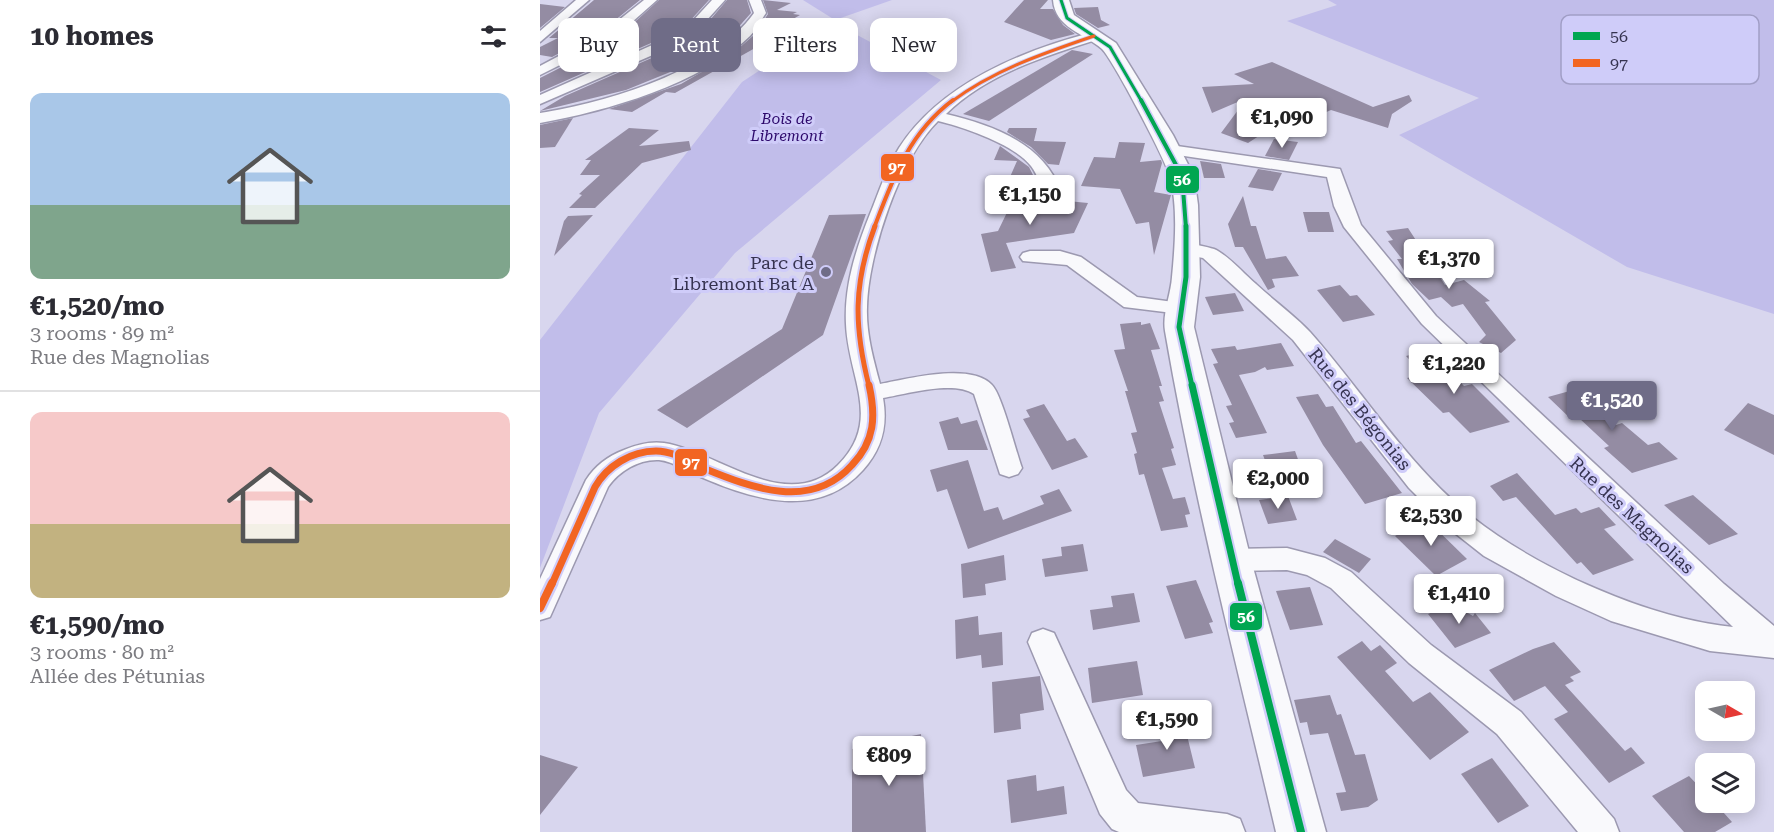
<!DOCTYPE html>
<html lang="en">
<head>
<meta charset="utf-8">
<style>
  :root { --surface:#fff; --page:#f7f7f7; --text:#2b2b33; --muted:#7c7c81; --line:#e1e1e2; --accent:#6f6c87 }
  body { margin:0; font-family:"Roboto Serif",serif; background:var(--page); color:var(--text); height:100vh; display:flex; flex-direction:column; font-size:22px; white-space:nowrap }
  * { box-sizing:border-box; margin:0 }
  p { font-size:20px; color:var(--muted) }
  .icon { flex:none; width:33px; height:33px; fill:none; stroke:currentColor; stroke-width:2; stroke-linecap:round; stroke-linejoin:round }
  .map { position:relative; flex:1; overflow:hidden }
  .panel { display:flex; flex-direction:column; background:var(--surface); width:540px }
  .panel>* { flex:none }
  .top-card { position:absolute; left:18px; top:18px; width:570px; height:54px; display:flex; gap:12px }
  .needle { width:39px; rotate:99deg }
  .fabs { position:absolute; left:1155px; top:681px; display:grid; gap:12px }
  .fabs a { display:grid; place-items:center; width:60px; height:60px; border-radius:12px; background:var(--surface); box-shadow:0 3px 15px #0003; font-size:30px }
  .price { position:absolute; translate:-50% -51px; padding:0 14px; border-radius:6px; background:#fff; color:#222; font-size:20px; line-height:39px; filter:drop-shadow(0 2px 3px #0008) }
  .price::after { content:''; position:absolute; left:50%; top:36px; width:18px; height:14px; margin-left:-9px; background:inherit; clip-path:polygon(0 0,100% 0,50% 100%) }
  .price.on { background:var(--accent); color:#fff }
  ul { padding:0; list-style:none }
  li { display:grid; align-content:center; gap:12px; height:318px; padding:0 30px }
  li+li { border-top:2px solid var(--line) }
  li span { display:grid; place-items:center; height:186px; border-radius:12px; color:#555 }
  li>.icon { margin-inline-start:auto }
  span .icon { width:108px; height:108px; fill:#fffc; stroke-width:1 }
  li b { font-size:26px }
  h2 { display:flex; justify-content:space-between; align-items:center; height:72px; padding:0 30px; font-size:26px }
  .chip { padding:0 21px; border-radius:12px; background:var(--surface); box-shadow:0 3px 15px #0003; font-size:21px; line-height:54px }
  .chip.on { background:var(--accent); color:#fff }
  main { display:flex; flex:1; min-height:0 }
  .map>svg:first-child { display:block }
</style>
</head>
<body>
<main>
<section class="panel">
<h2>10 homes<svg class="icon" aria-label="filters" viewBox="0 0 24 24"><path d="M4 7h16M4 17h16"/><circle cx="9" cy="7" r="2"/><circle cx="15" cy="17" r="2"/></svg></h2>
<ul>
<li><span style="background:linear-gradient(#a9c7e8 60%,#7fa58c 0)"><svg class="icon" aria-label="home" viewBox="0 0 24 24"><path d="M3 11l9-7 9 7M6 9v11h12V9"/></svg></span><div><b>€1,520/mo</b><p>3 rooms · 89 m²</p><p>Rue des Magnolias</p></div></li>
<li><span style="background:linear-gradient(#f6c9c9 60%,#c2b280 0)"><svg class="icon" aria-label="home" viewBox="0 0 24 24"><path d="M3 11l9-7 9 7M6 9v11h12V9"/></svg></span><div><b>€1,590/mo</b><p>3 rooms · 80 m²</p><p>Allée des Pétunias</p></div></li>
</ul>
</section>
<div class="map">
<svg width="1234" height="832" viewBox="0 0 1234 832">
  <rect width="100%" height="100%" fill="#d8d6ee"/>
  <!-- green -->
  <g fill="#c1bdea">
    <polygon points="263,0 352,0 295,20"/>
    <polygon points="788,0 1234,0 1234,314 1087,267 859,135 939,98 747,21 797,5"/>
    <polygon points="293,22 401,80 195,253 59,413 0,568 0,340 202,82"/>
  </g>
  <!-- building -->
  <g fill="#948ca3">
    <polygon points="54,0 100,0 63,30 12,57 0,55 0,47 18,38 9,38"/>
    <polygon points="119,0 169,0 148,23 127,36 0,92 0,78 75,40"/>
    <polygon points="187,0 207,0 211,13 194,32 171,50 145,66 86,90 0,111 25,96 139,46 159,33"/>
    <polygon points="223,0 251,3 237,10 257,12 253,14 260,15 241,26 246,27 237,32 242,33 135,93 126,92 92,112 69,109 141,84 191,55 214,35 228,14"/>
    <polygon points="484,0 508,0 500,9 513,9 523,25 535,34 511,40 464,22"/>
    <polygon points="0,4 25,7 0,28"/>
    <polygon points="558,7 561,20 570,25 558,28 536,14 534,8"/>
    <polygon points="532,50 553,54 449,121 423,114"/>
    <polygon points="732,62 833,107 869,95 872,101 852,114 848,128 791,110 782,114 762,108 708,143 681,133 707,98 672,113 662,87 714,84 694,74"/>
    <polygon points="33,118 15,147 0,148 0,125"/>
    <polygon points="89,128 119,130 99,146 149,141 151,150 102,163 55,208 29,208 42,195 39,194 60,175 40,175 51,160 45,160"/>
    <polygon points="469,128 497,128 494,141 526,142 519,165 508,164 491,147 467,132"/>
    <polygon points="734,139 758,142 749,160 725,156"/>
    <polygon points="579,142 605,143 600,162 621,160 622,163 614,192 631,195 614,255 609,222 596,224 580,189 541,186 554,157 575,158"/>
    <polygon points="460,146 489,167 496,181 494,187 466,186 477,161 454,160"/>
    <polygon points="660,161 681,164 685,178 664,178"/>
    <polygon points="718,169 742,173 733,191 708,187"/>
    <polygon points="475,196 548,203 534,233 466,243 476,268 451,272 441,234 458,231"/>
    <polygon points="703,196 711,226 716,226 726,259 746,256 759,276 732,279 735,287 728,290 703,247 695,247 688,224"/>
    <polygon points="763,212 789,212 794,232 768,232"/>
    <polygon points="326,214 283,335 147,428 117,410 242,329 289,215"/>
    <polygon points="53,215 14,256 24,221 28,216"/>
    <polygon points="868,228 905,285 924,280 950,301 945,302 976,340 961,353 939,342 946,335 923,304 912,307 901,297 889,300 872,284 857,259 862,259 848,241 853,240 846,231"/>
    <polygon points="800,285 810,296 817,295 835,315 803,322 777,290"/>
    <polygon points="695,293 704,311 673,315 665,297"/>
    <polygon points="601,322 601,325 610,323 620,349 611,350 622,386 619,386 624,401 619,402 634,448 631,449 636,465 622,468 633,499 645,497 650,514 645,515 648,527 621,531 604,474 599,475 594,454 597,453 591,433 597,432 585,391 588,391 574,350 585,349 580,324"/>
    <polygon points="741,343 754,366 727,370 725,367 715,372 699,375 727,433 696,438 689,423 694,422 686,406 692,405 673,364 678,363 671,349 695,346 697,350"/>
    <polygon points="889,350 924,386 932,384 970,422 930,433 909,412 903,413 867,378 883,374 866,356"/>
    <polygon points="1037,389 1065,397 1060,410 1076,425 1082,423 1108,445 1119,442 1138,459 1092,473 1064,448 1069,446 1039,418 1032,420 1008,397"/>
    <polygon points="778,394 786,407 793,406 816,443 821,441 862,493 825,504 783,445 756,397"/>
    <polygon points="1208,403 1234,415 1234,455 1184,430"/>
    <polygon points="504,404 527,441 535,438 548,457 512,470 483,419 490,417 486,410"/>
    <polygon points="418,417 421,424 437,420 448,450 408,450 399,422"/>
    <polygon points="755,451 764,476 732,479 723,455"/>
    <polygon points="428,460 444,511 458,507 463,520 504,504 500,496 519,489 532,511 428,549 407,489 397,492 390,470"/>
    <polygon points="977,473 1015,515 1036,508 1041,513 1059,507 1076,525 1064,529 1094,560 1053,575 1041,562 1037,564 976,497 963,501 950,486"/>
    <polygon points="1153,495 1198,534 1169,545 1124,505"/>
    <polygon points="748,496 757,520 728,524 719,500"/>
    <polygon points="885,518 927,559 896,576 855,536"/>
    <polygon points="795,539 831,559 819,573 783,552"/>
    <polygon points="543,544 548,571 505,577 502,559 522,556 521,547"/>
    <polygon points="464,555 466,580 445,584 446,595 423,598 421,564"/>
    <polygon points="656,580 673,622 669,623 673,633 645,639 626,586"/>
    <polygon points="770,587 783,625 750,630 736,591"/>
    <polygon points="594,593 600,622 553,630 550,610 573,607 571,596"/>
    <polygon points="912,604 933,616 935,613 951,633 915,648 888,614"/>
    <polygon points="438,616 439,635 462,632 463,665 442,668 441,655 416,659 415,620"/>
    <polygon points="822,641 831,651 840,645 857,663 845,671 873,702 890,692 929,732 890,760 797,657"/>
    <polygon points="1014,642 1041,672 1030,677 1034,681 1025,685 1085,751 1091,747 1105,763 1069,783 1014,719 1028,712 1005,686 974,701 949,670 993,649"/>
    <polygon points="597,661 603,695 552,703 548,668"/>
    <polygon points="500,676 504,710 480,714 481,729 454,733 452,682"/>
    <polygon points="790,695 797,715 801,714 815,755 825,754 838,800 828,807 801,811 796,793 806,792 788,733 770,735 767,722 760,723 754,700"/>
    <polygon points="639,719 640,725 644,723 655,768 603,777 596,745 622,741 618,723"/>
    <polygon points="381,734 386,832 312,832 312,749"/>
    <polygon points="0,755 38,767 0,815"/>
    <polygon points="952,758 989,806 958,823 921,774"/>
    <polygon points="496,775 497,791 524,786 527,814 471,823 467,780"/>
    <polygon points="1149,776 1166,794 1166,802 1174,802 1192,822 1175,832 1144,832 1112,796"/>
  </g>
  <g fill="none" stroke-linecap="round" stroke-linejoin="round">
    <!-- street casing -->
    <g stroke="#9c99b0" stroke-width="3">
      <g id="street">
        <polygon points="36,0 49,0 0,42 0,31"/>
        <polygon points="104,0 117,0 74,38 0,75 0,66 64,32"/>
        <polygon points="172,0 185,0 157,31 138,44 0,104 0,95 128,38 149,25"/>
        <path d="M209,0h12l5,13c-5,7 -9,16 -16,23 -49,48 -143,75 -210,87v-10c68,-11 172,-41 214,-100z"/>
        <path d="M554,32l5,1v6c-53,17 -113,35 -153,75 46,11 98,29 115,78l-3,4h-12c-6,-10 -8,-21 -15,-30 -16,-21 -67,-39 -93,-45 -38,37 -70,133 -71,186 -1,26 6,51 13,77 27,-5 91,-22 112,1 10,10 24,67 30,83l-4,6 -9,3 -9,-3 -26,-80c-20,-14 -68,0 -91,4 5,28 -1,51 -20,72 -45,50 -109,30 -162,7 -13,-5 -28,-16 -42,-17 -20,-1 -40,11 -51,27l-58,130 -10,3v-41l46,-99c9,-14 22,-24 38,-30 12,-5 26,-9 40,-7 53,8 123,73 174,22 45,-45 10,-87 8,-141 -2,-38 10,-75 24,-110 9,-22 16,-45 29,-66 41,-64 124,-98 195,-116z"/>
        <path d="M630,145l170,24 21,56 75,91 288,268 50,42v32l-64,-7 -99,-30 -55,-25 -72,-40 -33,-26 -42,-42 -116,-148 -90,-82 -25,-5 -3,-4 3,-4c10,-3 26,1 36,4 14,6 30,25 42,35 17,16 38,31 54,48 54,61 98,134 162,185 66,52 177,102 261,110l-311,-303 -78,-97 -10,-21 -7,-29 -163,-24 -2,-3z"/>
        <polygon points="490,251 520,251 541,257 597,297 648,304 651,308 648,312 641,314 584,307 527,265 483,261 480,257 483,253"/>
        <polygon points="747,548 785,558 811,572 891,645 981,712 1074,819 1079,832 1038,832 957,734 869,663 791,588 767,575 747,570 692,571 682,568 678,560 682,552 692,549"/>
        <polygon points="503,629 514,633 586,790 598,803 687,814 700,819 705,832 579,832 572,829 560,814 488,642 492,633"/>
      </g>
    </g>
    <!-- secondary casing -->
    <g stroke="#9c99b0" stroke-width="3">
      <path id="secondary" d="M513,0h16l5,15 42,28 57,92 21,41 4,29 2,72 -6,50 57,233 75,272h-50c-39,-166 -82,-333 -111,-501 -3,-17 6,-37 7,-54 3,-31 6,-70 -2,-100 -4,-17 -57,-117 -68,-128 -18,-16 -47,-21 -49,-49z"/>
    </g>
    <!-- street -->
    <use href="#street" fill="#f9f9fc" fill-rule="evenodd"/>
    <!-- secondary -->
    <use href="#secondary" fill="#f9f9fc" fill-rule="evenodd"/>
    <!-- bus-1-far4 casing -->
    <g stroke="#cfccf9" stroke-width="5">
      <polyline id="bus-1-far4" points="521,0 527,18 570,47 602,102"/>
    </g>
    <!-- bus-1-far3 casing -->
    <g stroke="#cfccf9" stroke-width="7">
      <polyline id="bus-1-far3" points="601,100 642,176 646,228"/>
    </g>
    <!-- bus-1-far2 casing -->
    <g stroke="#cfccf9" stroke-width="9">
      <polyline id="bus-1-far2" points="646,226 646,277 639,327 652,386"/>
    </g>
    <!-- bus-1-far1 casing -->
    <g stroke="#cfccf9" stroke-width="11">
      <polyline id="bus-1-far1" points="652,385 698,584"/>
    </g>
    <!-- bus-1 casing -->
    <g stroke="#cfccf9" stroke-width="13">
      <polyline id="bus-1" points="698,583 761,832"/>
    </g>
    <!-- bus-2-far4 casing -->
    <g stroke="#cfccf9" stroke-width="5">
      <path id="bus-2-far4" d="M411,102c43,-32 93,-49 143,-66"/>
    </g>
    <!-- bus-2-far3 casing -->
    <g stroke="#cfccf9" stroke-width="7">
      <path id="bus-2-far3" d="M334,228c19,-50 35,-95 79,-128"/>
    </g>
    <!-- bus-2-far2 casing -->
    <g stroke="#cfccf9" stroke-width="9">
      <path id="bus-2-far2" d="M329,386c-15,-59 -16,-102 6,-160"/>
    </g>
    <!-- bus-2-far1 casing -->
    <g stroke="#cfccf9" stroke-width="11">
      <path id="bus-2-far1" d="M12,584l43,-97c12,-21 36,-36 61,-36 17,0 32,10 47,17 49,20 108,43 149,-3 23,-24 24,-49 17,-80"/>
    </g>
    <!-- bus-2 casing -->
    <g stroke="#cfccf9" stroke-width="13">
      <polyline id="bus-2" points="0,608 12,583"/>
    </g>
    <!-- bus-1-far4 -->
    <use href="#bus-1-far4" stroke="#00a651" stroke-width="3"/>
    <!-- bus-1-far3 -->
    <use href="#bus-1-far3" stroke="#00a651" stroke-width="4"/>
    <!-- bus-1-far2 -->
    <use href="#bus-1-far2" stroke="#00a651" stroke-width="5"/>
    <!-- bus-1-far1 -->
    <use href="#bus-1-far1" stroke="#00a651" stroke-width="7"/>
    <!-- bus-1 -->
    <use href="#bus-1" stroke="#00a651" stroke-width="8"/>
    <!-- bus-2-far4 -->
    <use href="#bus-2-far4" stroke="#f26522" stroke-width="3"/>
    <!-- bus-2-far3 -->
    <use href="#bus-2-far3" stroke="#f26522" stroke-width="4"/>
    <!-- bus-2-far2 -->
    <use href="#bus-2-far2" stroke="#f26522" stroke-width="5"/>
    <!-- bus-2-far1 -->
    <use href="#bus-2-far1" stroke="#f26522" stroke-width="7"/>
    <!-- bus-2 -->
    <use href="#bus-2" stroke="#f26522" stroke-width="8"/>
  </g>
  <!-- markers -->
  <circle fill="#6f6c87" stroke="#cfccf9" stroke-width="2" cx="286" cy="272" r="6"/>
  <g text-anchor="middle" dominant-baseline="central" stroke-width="6" stroke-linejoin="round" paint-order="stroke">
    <!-- far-park labels -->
    <g font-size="15" font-style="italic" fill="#2d096c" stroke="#cfccf9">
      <text x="247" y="119">Bois de<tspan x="247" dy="17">Libremont</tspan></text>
    </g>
    <!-- poi labels -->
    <g font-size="18" fill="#363350" stroke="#cfccf9" text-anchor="end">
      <text x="274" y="262">Parc de<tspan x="274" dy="21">Libremont Bat A</tspan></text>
    </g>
    <!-- street labels -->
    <g font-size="18" fill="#363350" stroke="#cfccf9">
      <text transform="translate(820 409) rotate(51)">Rue des Bégonias</text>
      <text transform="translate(1092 515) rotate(43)">Rue des Magnolias</text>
    </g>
  </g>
  <!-- legend -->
  <rect x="1021" y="15" width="198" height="69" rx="9" fill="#cfccf9" stroke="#a19ec6" stroke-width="1.5"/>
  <rect x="1033" y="32" width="27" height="8" fill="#00a651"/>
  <rect x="1033" y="59" width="27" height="8" fill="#f26522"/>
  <g font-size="16" fill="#363350">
    <text x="1070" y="42">56</text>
    <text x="1070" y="69">97</text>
  </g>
  <g stroke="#cfccf9" stroke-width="2">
    <rect x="340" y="153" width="35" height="29" rx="6" fill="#f26522"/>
    <rect x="625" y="165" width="35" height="29" rx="6" fill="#00a651"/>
    <rect x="134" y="448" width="34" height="29" rx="6" fill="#f26522"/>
    <rect x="689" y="602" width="34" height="29" rx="6" fill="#00a651"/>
  </g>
  <g font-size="16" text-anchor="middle" font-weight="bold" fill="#fff">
    <text x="357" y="173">97</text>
    <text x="642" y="185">56</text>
    <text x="151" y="468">97</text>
    <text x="706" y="622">56</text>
  </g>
</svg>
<div class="fabs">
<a><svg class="needle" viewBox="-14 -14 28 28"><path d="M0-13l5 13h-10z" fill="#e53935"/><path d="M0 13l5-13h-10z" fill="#7c7c81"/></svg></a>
<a><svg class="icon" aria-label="layers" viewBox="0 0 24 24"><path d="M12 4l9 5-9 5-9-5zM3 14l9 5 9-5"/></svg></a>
</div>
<b class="price" style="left:742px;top:149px">€1,090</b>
<b class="price" style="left:490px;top:226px">€1,150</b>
<b class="price" style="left:909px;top:290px">€1,370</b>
<b class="price" style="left:914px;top:395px">€1,220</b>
<b class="price on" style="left:1072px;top:432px">€1,520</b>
<b class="price" style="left:738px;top:510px">€2,000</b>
<b class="price" style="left:891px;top:547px">€2,530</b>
<b class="price" style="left:919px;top:625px">€1,410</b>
<b class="price" style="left:627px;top:751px">€1,590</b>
<b class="price" style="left:349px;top:787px">€809</b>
<div class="top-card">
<a class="chip">Buy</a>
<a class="chip on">Rent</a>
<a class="chip">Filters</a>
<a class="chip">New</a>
</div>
</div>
</main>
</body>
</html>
